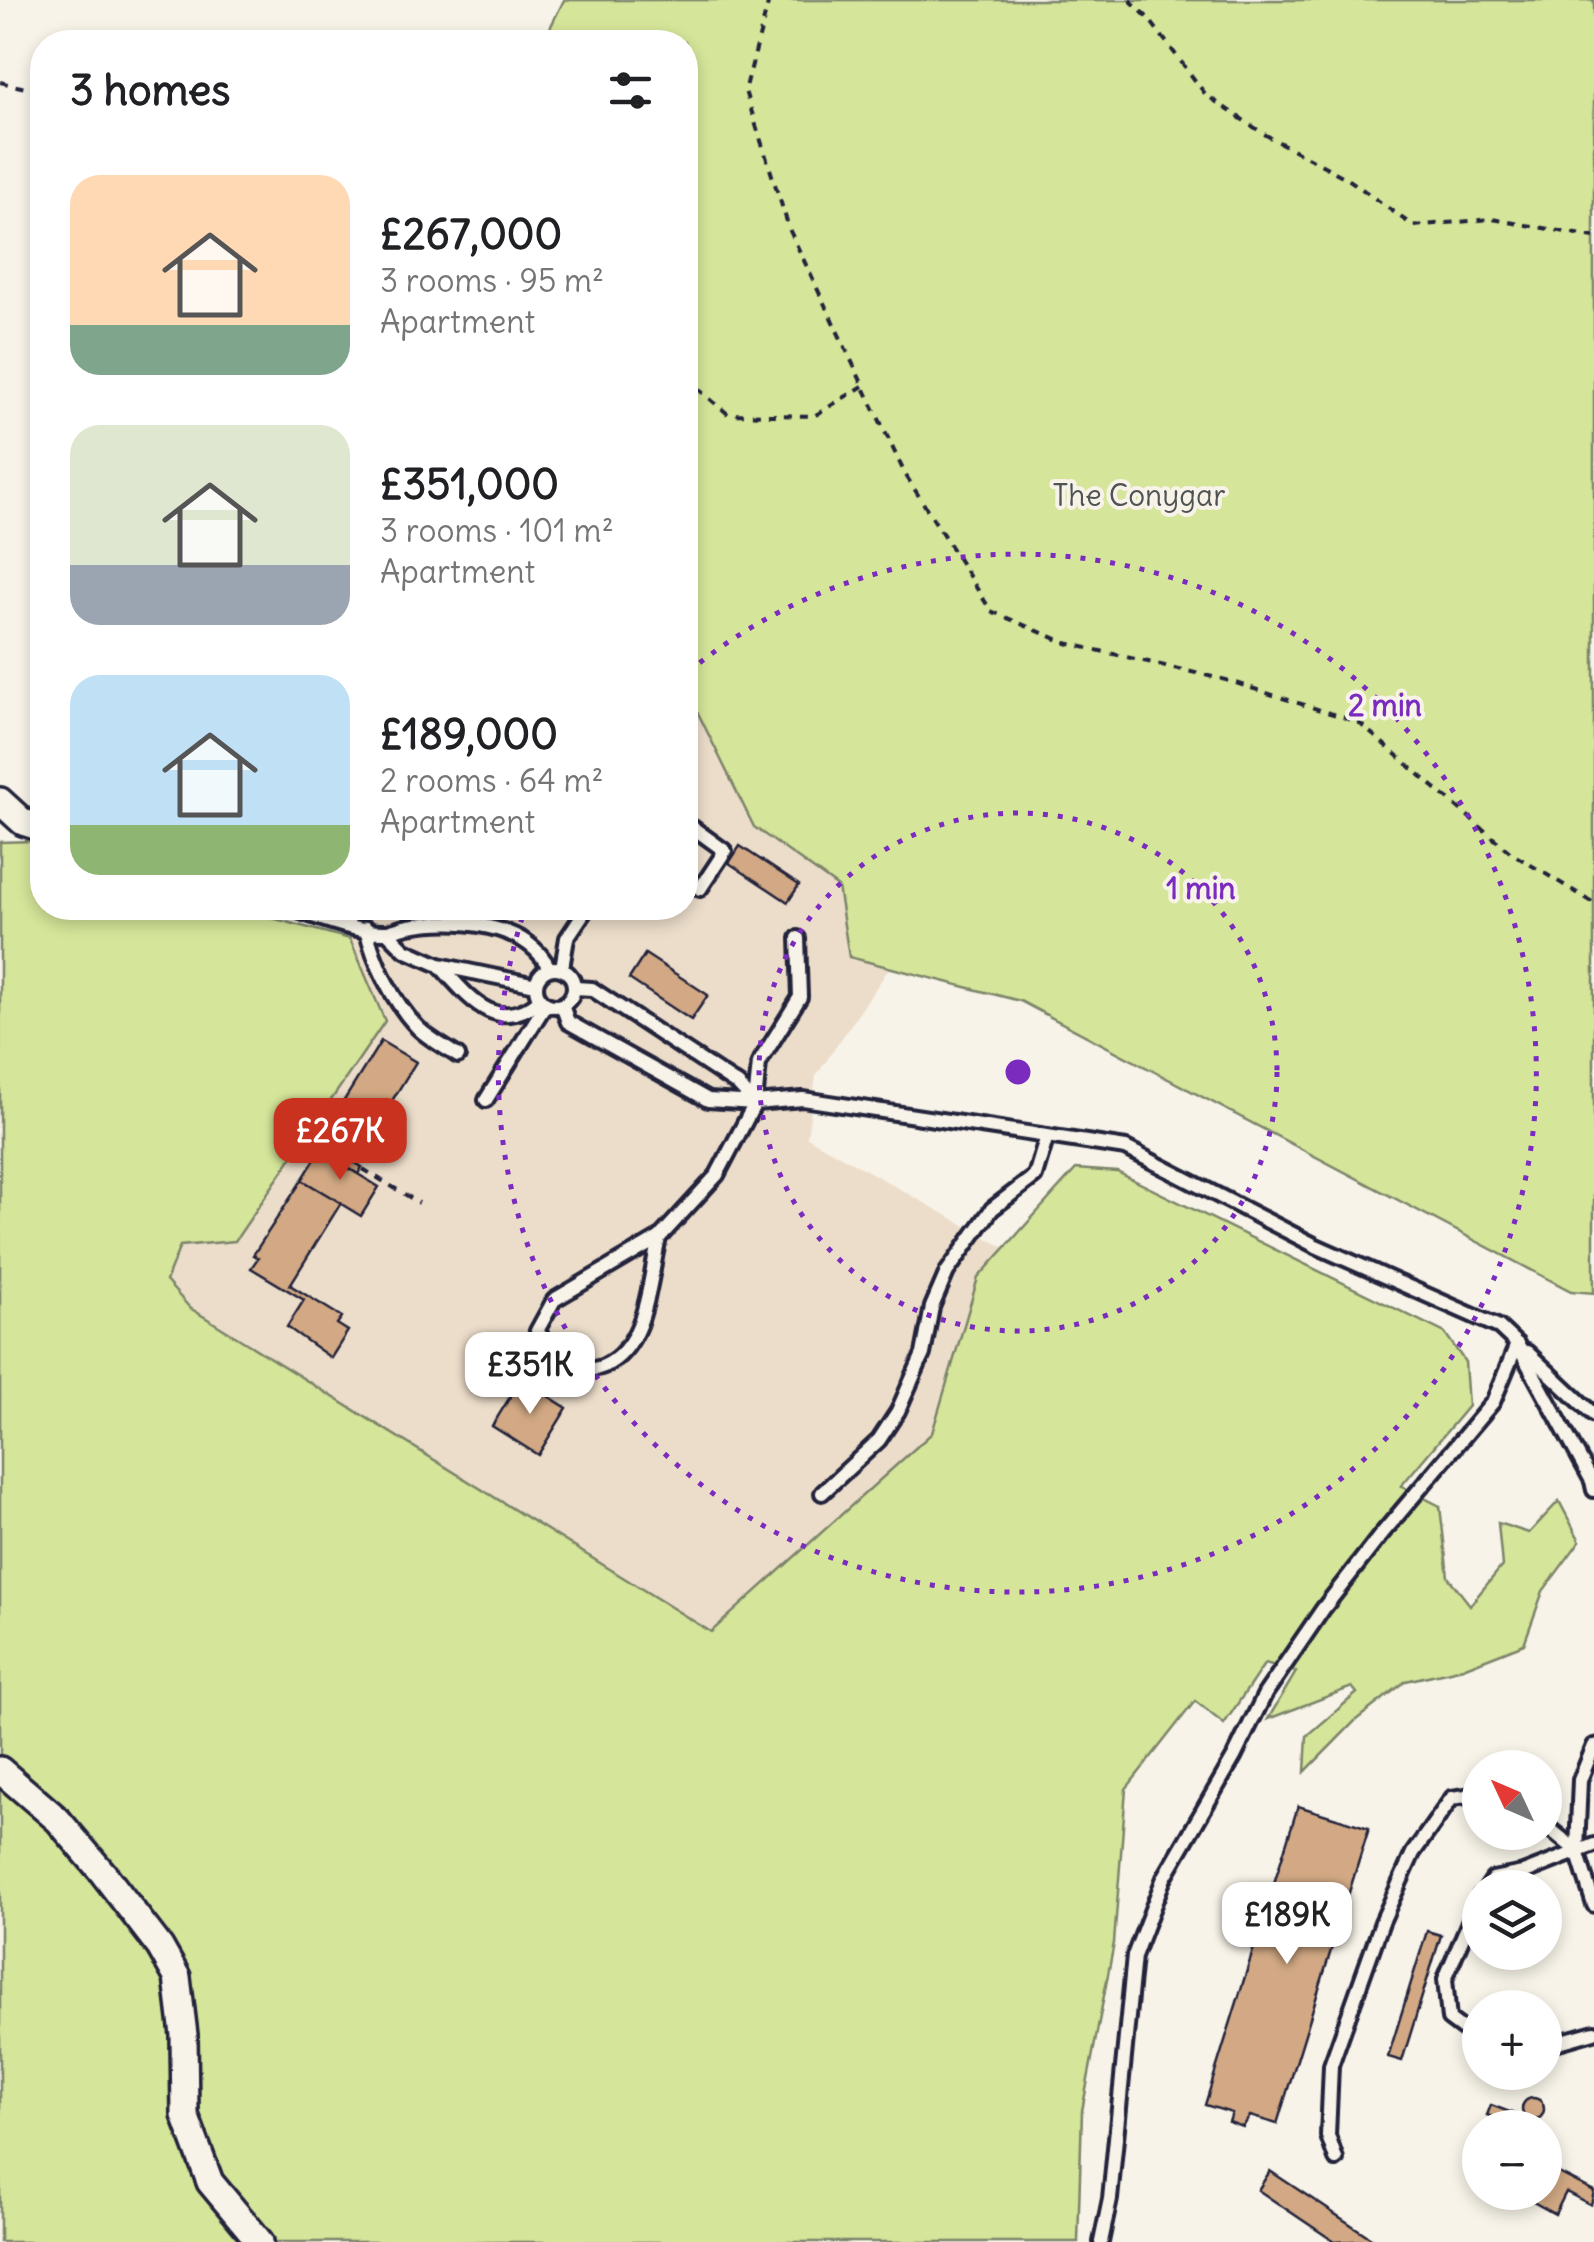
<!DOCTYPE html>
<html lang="en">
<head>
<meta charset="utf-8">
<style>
  :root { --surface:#fff; --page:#f2f2f2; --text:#202124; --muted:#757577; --accent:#c8321e }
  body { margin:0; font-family:Delius,sans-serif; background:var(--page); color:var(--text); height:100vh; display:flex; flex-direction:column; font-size:38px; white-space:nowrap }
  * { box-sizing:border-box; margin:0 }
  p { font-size:32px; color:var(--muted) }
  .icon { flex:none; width:55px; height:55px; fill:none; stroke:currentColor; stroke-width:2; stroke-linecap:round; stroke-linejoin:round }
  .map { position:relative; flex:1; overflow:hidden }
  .panel { position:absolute; left:30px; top:30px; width:668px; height:890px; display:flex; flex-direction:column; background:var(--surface); border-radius:40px; box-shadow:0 5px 15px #0003 }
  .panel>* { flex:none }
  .needle { width:65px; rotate:314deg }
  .tools { position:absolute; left:1462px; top:1750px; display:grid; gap:20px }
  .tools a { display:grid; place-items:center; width:100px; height:100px; border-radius:50%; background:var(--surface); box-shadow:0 5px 15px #0003; font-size:50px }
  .price { position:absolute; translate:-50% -85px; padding:0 22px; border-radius:20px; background:#fff; color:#222; font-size:32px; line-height:65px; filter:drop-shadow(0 2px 5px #0008) }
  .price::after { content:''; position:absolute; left:50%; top:60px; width:30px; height:22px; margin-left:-15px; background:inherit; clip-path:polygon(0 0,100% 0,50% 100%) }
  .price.active { background:var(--accent); color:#fff }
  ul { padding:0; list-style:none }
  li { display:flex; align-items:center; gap:30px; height:250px; padding:0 40px }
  li span { display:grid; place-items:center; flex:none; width:280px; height:200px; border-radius:30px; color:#555 }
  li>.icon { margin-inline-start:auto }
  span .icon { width:120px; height:120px; fill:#fffc; stroke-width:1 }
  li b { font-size:42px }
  h2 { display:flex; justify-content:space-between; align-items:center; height:120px; padding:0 40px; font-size:42px }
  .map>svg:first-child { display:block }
</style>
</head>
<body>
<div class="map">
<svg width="1594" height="2242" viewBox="0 0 1594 2242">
  <rect width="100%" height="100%" fill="#f7f3e8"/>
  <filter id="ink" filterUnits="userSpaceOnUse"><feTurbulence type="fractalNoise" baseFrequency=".01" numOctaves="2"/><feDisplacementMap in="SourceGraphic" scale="20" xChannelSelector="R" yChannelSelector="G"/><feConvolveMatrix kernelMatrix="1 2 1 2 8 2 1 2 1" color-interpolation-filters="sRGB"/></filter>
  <g filter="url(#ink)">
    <!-- built -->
    <polygon fill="#ecddca" points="685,703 698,713 754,827 838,887 849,956 890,967 816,1076 807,1137 1005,1248 978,1278 932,1433 712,1632 190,1308 166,1281 180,1246 384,1021 350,939 344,908 685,908"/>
    <!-- green -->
    <g fill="#d5e599" stroke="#7c846a" stroke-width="2.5">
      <polygon points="564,0 1594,0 1594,1293 1571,1291 1020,1001 849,957 838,887 754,827 698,713 685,703 685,42 543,42"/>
      <polygon points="34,841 42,845 42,908 235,908 350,939 385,1021 235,1241 180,1246 166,1281 190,1308 711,1632 932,1433 978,1278 1076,1169 1117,1172 1445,1333 1465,1362 1468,1406 1401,1486 1440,1506 1448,1577 1470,1605 1502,1566 1498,1523 1529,1533 1559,1501 1580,1541 1543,1591 1524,1644 1463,1668 1406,1681 1356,1720 1305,1772 1307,1736 1357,1693 1352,1687 1268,1719 1296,1672 1265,1663 1224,1724 1195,1701 1126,1789 1114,1943 1082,2111 1078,2242 0,2242 0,842"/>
    </g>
    <!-- building -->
    <g fill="#d2a984" stroke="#22223b" stroke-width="2.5">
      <polygon points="740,846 799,885 788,902 729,863"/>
      <polygon points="645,954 708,995 691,1020 629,979"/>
      <polygon points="381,1041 416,1062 354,1162 362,1167 358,1174 315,1147"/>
      <polygon points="320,1151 379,1187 361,1216 302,1180"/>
      <polygon points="302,1180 341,1203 290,1285 342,1317 337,1324 348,1331 331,1358 287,1327 304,1300 251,1268 258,1258 253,1255"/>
      <polygon points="521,1379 567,1408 538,1455 492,1426"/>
      <polygon points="1298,1806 1369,1828 1277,2124 1250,2116 1243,2127 1229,2122 1232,2113 1205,2105"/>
      <polygon points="1427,1931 1441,1935 1402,2061 1388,2057"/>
      <circle cx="1533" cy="2109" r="11"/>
      <polygon points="1491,2105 1523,2117 1519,2127 1487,2115"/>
      <polygon points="1545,2166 1594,2191 1591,2205 1566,2192 1555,2214 1515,2192 1545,2192"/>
      <polygon points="1270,2171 1374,2240 1335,2242 1258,2190"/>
    </g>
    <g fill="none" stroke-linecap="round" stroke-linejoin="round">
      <!-- lane casing -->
      <g stroke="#22223b" stroke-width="20">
        <g id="lane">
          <polyline points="685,822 725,851 700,889"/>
          <path d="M288,908c30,9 67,25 99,24 7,-1 15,-5 22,-6 47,-8 117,-4 140,42"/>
          <polyline points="346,925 354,908"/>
          <path d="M366,928c8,35 27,74 52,100 11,11 27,19 40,28"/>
          <polyline points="387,932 405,950 439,965 536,985"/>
          <path d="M441,967c29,32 56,68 99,33"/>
          <circle cx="555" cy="987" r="19"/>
          <polyline points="562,968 567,938 587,908"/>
          <polyline points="575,988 592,989 738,1085 755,1103"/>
          <polyline points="562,1005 568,1022 708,1100 755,1103 803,1099 1126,1148 1316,1246 1499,1327 1517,1344 1493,1402 1380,1536 1323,1609 1265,1694 1234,1757 1164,1878 1134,1956 1110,2199 1101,2242"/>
          <polyline points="486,1100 546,1004"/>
          <path d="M659,1238c-10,41 -11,108 -55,128 -7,3 -17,4 -24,6l-24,-17 -19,-24 17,-31 105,-62 58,-63 38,-72 4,-40 41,-66 -2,-59"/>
          <polyline points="1517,1344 1592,1481 1594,1490"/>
          <polyline points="1527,1352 1594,1415"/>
          <polyline points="822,1493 879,1440 898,1411 923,1354 932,1307 947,1272 992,1209 1035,1176 1047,1136"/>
          <polyline points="1594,1746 1580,1780 1577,1851 1594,1905"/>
          <polyline points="1545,1825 1577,1851"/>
          <polyline points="1487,1888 1493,1879 1523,1873 1594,1845"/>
          <polyline points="1480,1896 1445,1979 1449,2019 1480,2042"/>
          <polyline points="1545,2046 1594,2032"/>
          <polyline points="1336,2159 1328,2136 1331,2065 1382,1922 1413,1853 1452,1798 1480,1794"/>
        </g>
      </g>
      <!-- street casing -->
      <g stroke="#22223b" stroke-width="32">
        <g id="street">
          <polyline points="0,801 23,822 42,828"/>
          <polyline points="0,1770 58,1820 103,1873 160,1947 177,1977 184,2035 185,2115 210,2182 260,2242"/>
        </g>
      </g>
      <!-- path -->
      <g stroke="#22223b" stroke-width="4" stroke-dasharray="8 8" stroke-linecap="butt">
        <polyline points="769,0 745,91 790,231 905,474 991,611 1066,643 1226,680 1358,722 1511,853 1594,903"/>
        <polyline points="1130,0 1149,19 1206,95 1264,134 1348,179 1413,226 1492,219 1594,237"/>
        <polyline points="0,82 42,92"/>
        <polyline points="685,378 728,414 814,416 863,386"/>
        <polyline points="363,1169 419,1203"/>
      </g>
      <!-- lane -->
      <use href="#lane" stroke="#f7f3e8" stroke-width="12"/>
      <!-- street -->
      <use href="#street" stroke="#f7f3e8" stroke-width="25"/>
    </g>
  </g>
  <!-- distance rings -->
  <g fill="none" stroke="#7b2cbf" stroke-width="5" stroke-dasharray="5 10">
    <circle cx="1018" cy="1072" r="259"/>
    <path d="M688 672A519 519 0 1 1 524 912"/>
  </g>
  <g text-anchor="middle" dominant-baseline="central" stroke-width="8" stroke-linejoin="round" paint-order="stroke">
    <!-- park labels -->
    <g font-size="30" fill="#4f5352" stroke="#f7f3e8">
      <text x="1139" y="495">The Conygar</text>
    </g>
  </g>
  <circle cx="1018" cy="1072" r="15" fill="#7b2cbf" stroke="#f7f3e8" stroke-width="5"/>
  <g font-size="30" text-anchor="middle" font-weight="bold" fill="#7b2cbf" stroke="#f7f3e8" stroke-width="8" stroke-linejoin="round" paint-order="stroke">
    <text x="1385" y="716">2 min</text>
    <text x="1201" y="899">1 min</text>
  </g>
</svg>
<div class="tools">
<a><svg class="needle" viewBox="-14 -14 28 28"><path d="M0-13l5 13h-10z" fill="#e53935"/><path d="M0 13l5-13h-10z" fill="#757577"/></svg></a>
<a><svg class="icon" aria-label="layers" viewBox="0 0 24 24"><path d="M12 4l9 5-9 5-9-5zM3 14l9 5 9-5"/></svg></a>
<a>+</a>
<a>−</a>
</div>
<b class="price active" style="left:340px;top:1183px">£267K</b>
<b class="price" style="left:530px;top:1417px">£351K</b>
<b class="price" style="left:1287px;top:1967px">£189K</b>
<section class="panel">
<h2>3 homes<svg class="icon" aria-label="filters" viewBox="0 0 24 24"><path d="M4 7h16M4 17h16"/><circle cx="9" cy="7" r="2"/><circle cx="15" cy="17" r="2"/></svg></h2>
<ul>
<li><span style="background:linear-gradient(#ffd9b3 75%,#7fa58c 0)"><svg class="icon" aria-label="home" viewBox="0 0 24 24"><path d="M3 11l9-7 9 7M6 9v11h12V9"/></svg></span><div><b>£267,000</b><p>3 rooms · 95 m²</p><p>Apartment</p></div></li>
<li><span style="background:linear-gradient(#dfe7d0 70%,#9aa5b1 0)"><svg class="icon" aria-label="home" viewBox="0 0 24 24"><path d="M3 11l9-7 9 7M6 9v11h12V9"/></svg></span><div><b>£351,000</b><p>3 rooms · 101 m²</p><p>Apartment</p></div></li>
<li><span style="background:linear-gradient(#bfe0f5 75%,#8fb573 0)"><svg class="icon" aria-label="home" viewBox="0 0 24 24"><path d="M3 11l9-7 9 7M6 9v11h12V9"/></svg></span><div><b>£189,000</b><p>2 rooms · 64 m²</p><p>Apartment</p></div></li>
</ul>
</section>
</div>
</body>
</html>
